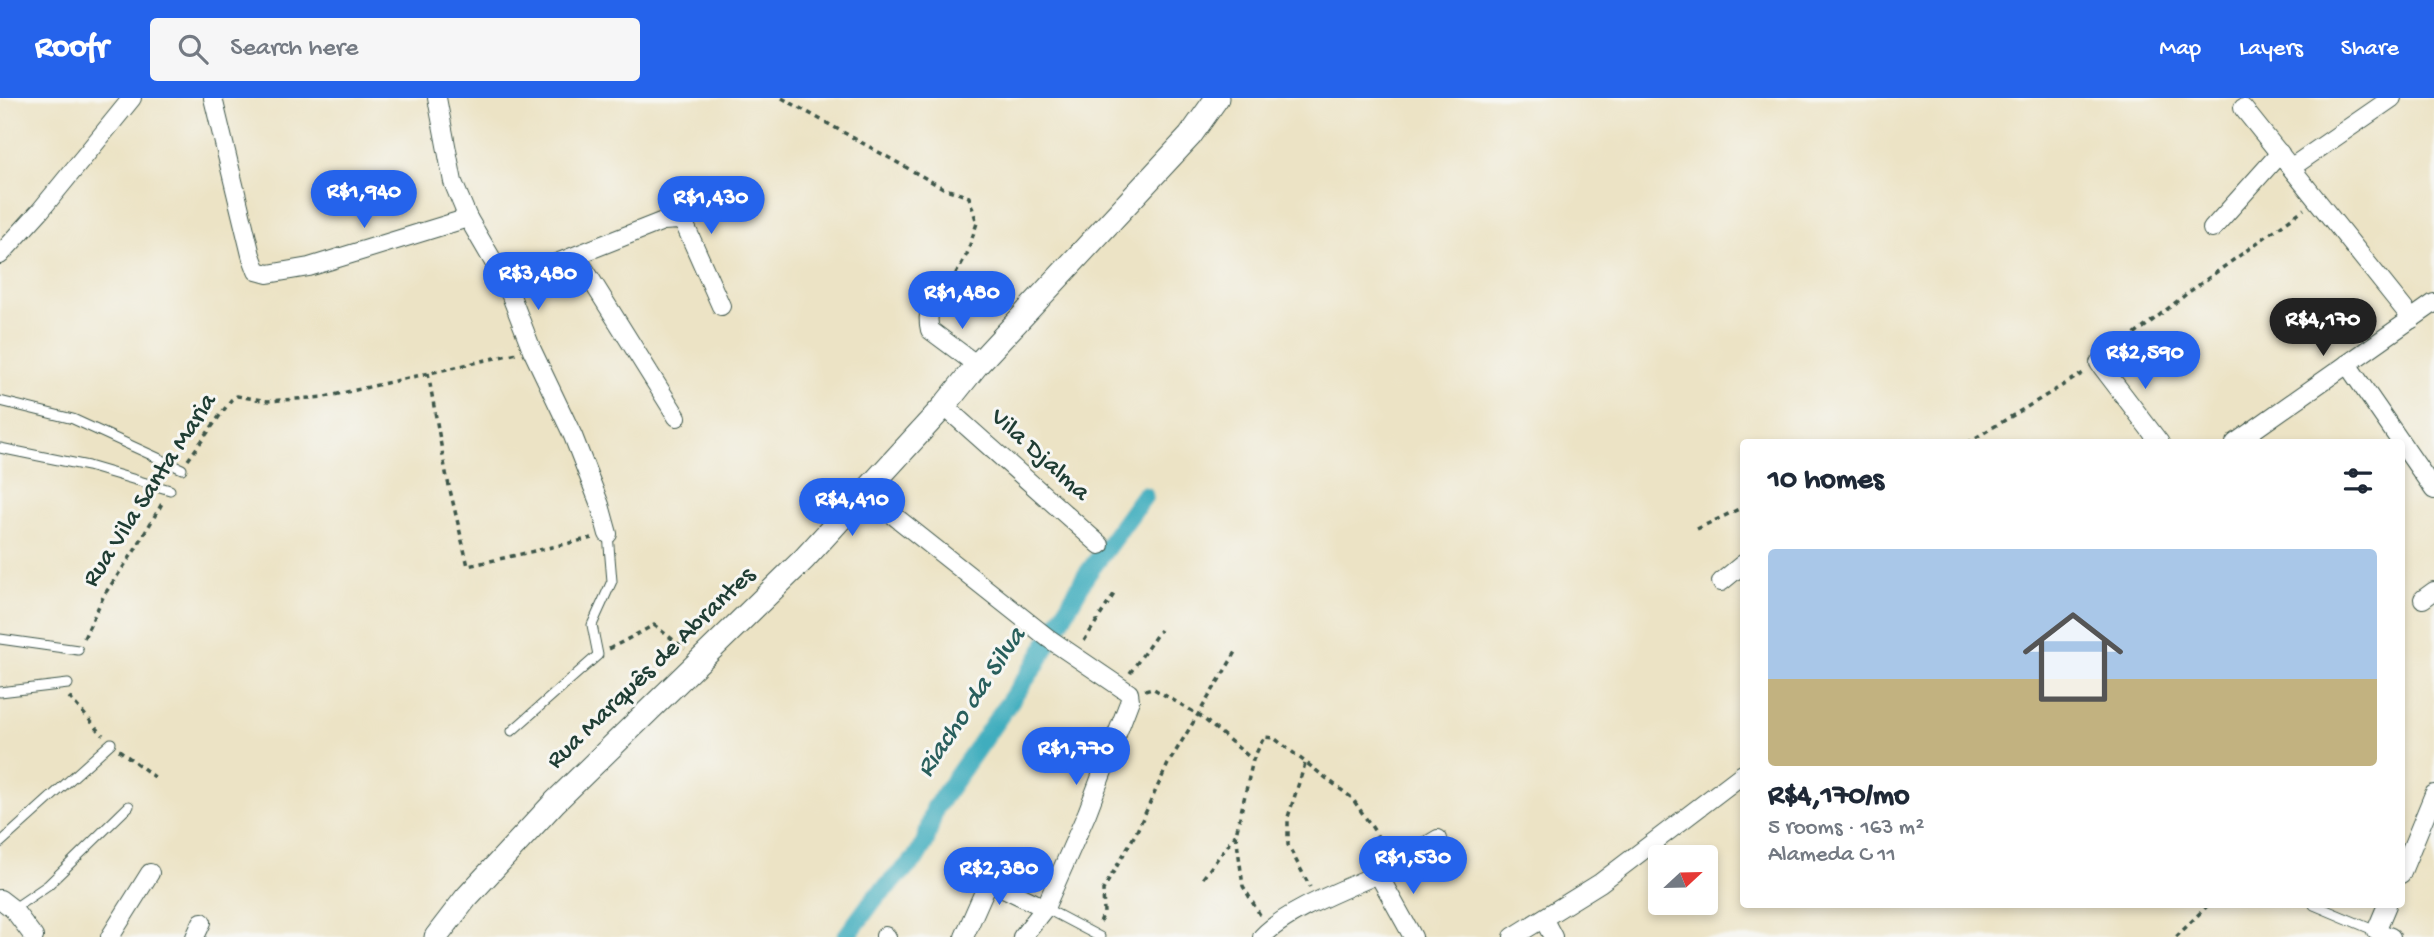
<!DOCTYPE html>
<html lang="en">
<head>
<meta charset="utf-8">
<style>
  :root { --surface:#fff; --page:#f6f6f7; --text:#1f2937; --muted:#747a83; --accent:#2563eb }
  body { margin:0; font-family:"Gochi Hand",sans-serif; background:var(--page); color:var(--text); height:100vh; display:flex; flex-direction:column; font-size:26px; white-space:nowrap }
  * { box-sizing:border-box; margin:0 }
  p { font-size:23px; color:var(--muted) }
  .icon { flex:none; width:38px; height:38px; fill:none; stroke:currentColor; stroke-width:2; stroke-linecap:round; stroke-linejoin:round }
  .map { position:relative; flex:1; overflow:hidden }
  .panel { position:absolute; left:1740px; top:341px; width:665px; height:469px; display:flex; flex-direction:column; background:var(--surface); border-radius:7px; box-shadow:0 4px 10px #0003 }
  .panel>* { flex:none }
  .needle { width:46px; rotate:68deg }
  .tools { position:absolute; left:1648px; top:747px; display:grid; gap:14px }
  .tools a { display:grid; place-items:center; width:70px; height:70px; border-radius:7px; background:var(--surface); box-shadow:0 4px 10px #0003; font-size:35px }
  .price { position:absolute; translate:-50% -60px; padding:0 16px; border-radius:24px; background:var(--accent); color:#fff; font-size:23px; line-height:46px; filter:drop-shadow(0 2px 4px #0008) }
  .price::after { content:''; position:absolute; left:50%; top:42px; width:21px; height:16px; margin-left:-10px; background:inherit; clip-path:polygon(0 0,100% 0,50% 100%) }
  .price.active { background:#222; color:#fff }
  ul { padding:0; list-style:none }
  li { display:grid; align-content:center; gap:14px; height:371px; padding:0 28px }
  li span { display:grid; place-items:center; height:217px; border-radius:7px; color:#555 }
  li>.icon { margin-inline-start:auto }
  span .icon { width:126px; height:126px; fill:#fffc; stroke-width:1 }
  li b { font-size:30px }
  h2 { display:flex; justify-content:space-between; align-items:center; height:84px; padding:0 28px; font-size:30px }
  header { display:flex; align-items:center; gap:42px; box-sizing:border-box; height:98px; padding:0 35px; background:var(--accent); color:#fff }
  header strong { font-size:33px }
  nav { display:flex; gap:38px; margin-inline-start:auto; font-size:24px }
  .search { width:490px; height:63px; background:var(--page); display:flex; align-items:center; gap:18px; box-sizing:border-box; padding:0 24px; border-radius:7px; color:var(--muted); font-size:26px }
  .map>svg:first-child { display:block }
</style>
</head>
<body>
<header>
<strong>Roofr</strong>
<div class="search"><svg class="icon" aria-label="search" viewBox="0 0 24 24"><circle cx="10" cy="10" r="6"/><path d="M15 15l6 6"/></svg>Search here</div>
<nav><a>Map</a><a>Layers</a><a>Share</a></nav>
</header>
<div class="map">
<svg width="2434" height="839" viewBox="0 0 2434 839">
  <rect width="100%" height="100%" fill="#f6f6f2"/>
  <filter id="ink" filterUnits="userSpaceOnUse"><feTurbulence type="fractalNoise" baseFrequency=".0143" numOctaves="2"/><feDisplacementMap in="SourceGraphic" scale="14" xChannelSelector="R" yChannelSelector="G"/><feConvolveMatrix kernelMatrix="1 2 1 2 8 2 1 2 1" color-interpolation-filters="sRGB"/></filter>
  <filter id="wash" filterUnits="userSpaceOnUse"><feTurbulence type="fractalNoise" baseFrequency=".00686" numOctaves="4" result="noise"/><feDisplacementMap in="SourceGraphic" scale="28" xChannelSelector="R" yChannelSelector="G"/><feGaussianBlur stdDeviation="1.57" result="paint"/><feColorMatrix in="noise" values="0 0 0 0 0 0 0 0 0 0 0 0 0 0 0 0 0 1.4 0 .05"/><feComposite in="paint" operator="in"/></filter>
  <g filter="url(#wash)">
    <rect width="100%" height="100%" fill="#ece3c5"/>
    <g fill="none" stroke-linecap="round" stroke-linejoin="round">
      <!-- canal -->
      <polyline stroke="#40adbe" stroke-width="19" points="846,839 874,801 915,761 925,744 935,710 1036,566 1085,479 1144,398"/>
    </g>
  </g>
  <g filter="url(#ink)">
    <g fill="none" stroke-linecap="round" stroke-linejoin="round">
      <!-- service casing -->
      <g stroke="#3e564a" stroke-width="11">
        <g id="service">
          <polyline points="0,303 73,321 182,371"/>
          <polyline points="0,350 88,368 170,392"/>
          <polyline points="0,541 78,552"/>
          <polyline points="0,594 68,586"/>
          <polyline points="512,633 598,557 592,527 612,483 608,436"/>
          <polyline points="0,745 111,645"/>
          <polyline points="2314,807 2376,833"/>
          <polyline points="1045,810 1100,839"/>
          <polyline points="13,811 48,787 129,708"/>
        </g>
      </g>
      <!-- minor casing -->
      <g stroke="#3e564a" stroke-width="20">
        <g id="minor">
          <polyline points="213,0 251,157 257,173 268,176 309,169 468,120"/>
          <polyline points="437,0 453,84 468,120 506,185 532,252 573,338 600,407 608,436"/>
          <polyline points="2243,10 2412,221"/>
          <polyline points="2292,69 2392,0"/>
          <polyline points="2212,131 2280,55"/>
          <polyline points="0,157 40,113 132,0"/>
          <polyline points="577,159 677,319"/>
          <polyline points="506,185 663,123 679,122 685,127 721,208"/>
          <path d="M943,198c-13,11 -17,17 -13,34l47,35"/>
          <polyline points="2099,265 2160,345"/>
          <polyline points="2347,266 2434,392"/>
          <polyline points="944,308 1100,447"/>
          <polyline points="2235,345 2434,205"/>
          <polyline points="864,394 1048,540 1129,595 1130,602 1087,715 1045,810 1022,839"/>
          <polyline points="1721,484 1743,466"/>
          <polyline points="2423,501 2434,493"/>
          <polyline points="1378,776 1413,839"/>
          <polyline points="2401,776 2434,696"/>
          <polyline points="0,801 13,811 34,839"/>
          <polyline points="2387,807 2376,833 2391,839"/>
          <polyline points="1544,822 1553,839"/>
          <polyline points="885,838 887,839"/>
          <polyline points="110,839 150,775"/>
          <polyline points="195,839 202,824"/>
          <polyline points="964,839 987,787 993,785 1045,810"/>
          <path d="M1262,839c26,-28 89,-50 125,-67 17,-9 34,-21 51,-31"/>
          <polyline points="1513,839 1600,785 1743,676"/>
        </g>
      </g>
      <!-- tertiary casing -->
      <g stroke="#3e564a" stroke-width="25">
        <polyline id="tertiary" points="436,839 466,800 555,704 804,461 944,308 977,267 1190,38 1217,0"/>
      </g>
      <!-- path -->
      <g stroke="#3e564a" stroke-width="3.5" stroke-dasharray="5 5" stroke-linecap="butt">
        <polyline points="782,0 943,90 969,99 977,125 967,156 951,184"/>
        <polyline points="2111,255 2189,194 2304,111"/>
        <polyline points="428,275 446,375 468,468 592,440"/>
        <polyline points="1967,345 2085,274"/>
        <polyline points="188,362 231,302 237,298 268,303 325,299 517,255"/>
        <polyline points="1697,431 1743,409"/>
        <polyline points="84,540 104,497 135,452 164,402"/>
        <polyline points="1084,543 1114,496"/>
        <polyline points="609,551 654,527 685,551"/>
        <polyline points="1130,575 1160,532"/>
        <polyline points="1145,592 1152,590 1199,617 1253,662"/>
        <polyline points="69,599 103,637"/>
        <polyline points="119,652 156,680"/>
        <polyline points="1305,666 1288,719 1288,747 1310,789"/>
        <polyline points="1203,780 1236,736"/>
        <polyline points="1260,817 1243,788 1236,736 1253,662 1264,639 1274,640 1352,700 1376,735 1385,755"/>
        <polyline points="1100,824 1104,815 1103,792 1136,735 1168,666 1236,554"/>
        <polyline points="2176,839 2208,807"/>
      </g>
      <!-- service -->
      <use href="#service" stroke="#fff" stroke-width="9"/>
      <!-- minor -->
      <use href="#minor" stroke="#fff" stroke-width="18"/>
      <!-- tertiary -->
      <use href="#tertiary" stroke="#fff" stroke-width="23"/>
    </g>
  </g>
  <g text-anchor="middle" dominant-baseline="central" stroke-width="6" stroke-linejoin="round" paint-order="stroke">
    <!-- street labels -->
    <g font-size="26" fill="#1f3d34" stroke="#f6f6f2">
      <text transform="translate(1039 358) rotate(42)">Vila Djalma</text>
      <text transform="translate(151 393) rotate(-57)">Rua Vila Santa Maria</text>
      <text transform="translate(652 571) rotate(-44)">Rua Marquês de Abrantes</text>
    </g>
    <!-- water labels -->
    <g font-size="28" font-style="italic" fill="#295f5d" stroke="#f6f6f2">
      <text transform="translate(972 605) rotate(-56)">Riacho da Silva</text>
    </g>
  </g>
</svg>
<div class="tools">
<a><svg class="needle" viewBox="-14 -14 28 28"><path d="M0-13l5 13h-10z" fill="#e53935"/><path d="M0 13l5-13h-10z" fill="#747a83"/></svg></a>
</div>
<b class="price" style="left:364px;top:132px">R$1,940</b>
<b class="price" style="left:711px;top:138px">R$1,430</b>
<b class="price" style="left:538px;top:214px">R$3,480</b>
<b class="price" style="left:962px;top:233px">R$1,480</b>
<b class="price active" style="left:2323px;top:260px">R$4,170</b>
<b class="price" style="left:2145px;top:293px">R$2,590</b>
<b class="price" style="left:852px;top:440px">R$4,410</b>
<b class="price" style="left:1076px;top:689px">R$1,770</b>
<b class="price" style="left:1413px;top:798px">R$1,530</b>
<b class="price" style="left:999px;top:809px">R$2,380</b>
<section class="panel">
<h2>10 homes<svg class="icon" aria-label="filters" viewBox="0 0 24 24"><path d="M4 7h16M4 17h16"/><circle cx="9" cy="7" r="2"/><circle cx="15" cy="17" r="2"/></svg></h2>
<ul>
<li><span style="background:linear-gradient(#a9c7e8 60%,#c2b280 0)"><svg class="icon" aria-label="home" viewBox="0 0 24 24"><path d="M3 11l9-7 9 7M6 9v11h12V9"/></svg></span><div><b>R$4,170/mo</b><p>5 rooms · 163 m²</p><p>Alameda C 11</p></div></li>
</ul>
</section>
</div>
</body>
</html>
